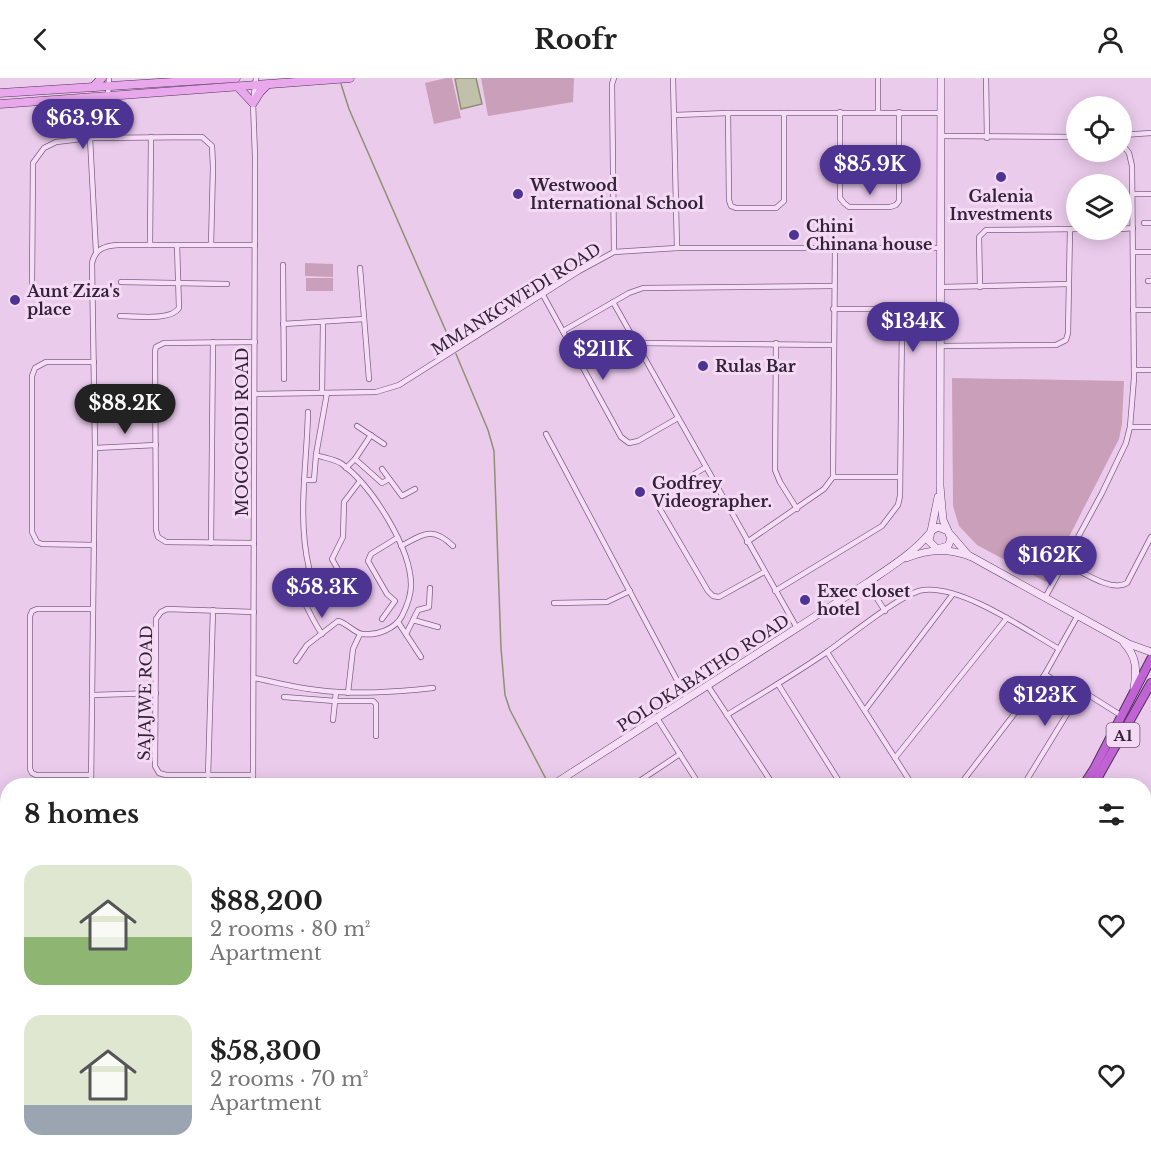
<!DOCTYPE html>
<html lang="en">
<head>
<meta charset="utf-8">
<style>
  :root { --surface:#fff; --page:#f2f2f2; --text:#222; --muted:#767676; --accent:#4d3493 }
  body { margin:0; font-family:"Libre Baskerville",serif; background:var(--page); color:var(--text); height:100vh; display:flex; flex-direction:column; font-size:22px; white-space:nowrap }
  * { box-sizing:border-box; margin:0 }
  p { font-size:20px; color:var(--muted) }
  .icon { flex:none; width:33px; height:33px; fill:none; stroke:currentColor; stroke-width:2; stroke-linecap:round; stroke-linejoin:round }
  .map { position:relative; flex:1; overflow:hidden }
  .sheet { position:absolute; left:0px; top:700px; width:1152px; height:386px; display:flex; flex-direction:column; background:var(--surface); border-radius:24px 24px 0 0; box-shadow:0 3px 15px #0003 }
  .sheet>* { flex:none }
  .controls { position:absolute; left:1066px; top:18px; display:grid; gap:12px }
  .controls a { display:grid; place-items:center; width:66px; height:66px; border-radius:50%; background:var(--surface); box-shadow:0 3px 15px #0003; font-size:30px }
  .price { position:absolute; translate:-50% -51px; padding:0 14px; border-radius:21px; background:var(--accent); color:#fff; font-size:20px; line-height:39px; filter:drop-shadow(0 2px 3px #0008) }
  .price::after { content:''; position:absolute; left:50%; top:36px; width:18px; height:14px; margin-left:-9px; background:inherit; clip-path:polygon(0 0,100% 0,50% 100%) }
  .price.selected { background:#222; color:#fff }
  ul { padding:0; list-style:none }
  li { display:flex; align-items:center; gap:18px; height:150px; padding:0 24px }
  li span { display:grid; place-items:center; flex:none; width:168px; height:120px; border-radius:18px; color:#555 }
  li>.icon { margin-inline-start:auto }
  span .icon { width:72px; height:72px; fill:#fffc; stroke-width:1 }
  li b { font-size:26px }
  h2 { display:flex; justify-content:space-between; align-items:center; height:72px; padding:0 24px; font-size:26px }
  header { display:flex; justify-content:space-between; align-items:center; height:78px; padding:0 24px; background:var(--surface); font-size:27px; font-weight:700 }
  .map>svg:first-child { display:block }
</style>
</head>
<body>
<header><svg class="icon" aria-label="back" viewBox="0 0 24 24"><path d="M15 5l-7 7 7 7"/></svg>Roofr<svg class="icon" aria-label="person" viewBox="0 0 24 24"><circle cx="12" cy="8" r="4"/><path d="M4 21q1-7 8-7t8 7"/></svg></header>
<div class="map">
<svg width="1151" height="1085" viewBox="0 0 1151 1085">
  <rect width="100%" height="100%" fill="#ebcbec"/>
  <!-- green -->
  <g fill="#ca9fba">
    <polygon points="446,0 452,0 461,40 434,46 425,5"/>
    <polygon points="481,0 574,0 573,24 488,38"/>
    <polygon points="305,185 333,186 333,199 305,198"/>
    <rect x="306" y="200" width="27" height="13"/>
    <polygon points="952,300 1124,303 1122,346 1119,361 1046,504 977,467 959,448 953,428"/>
  </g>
  <!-- water -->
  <polygon fill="#c1c1ab" stroke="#8f9072" stroke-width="1.5" points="459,0 476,0 482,26 461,31 455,1"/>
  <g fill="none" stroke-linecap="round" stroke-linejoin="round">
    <!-- stream -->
    <g stroke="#8f9072" stroke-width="1.5">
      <polyline points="341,6 349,31 452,267"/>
      <polyline points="456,276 488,352 494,373 501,570 505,617 510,632 546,701"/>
      <polyline points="662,1078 663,1085"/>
    </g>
    <!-- street casing -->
    <g stroke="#806088" stroke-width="6">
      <g id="street">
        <polyline points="614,0 612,6 614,174"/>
        <polyline points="673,0 677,170"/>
        <polyline points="986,0 987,60"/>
        <polyline points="108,17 109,0"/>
        <polyline points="840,34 840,120 844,125 849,129 890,129 896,127 899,123 899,34"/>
        <polyline points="878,34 878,0"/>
        <polyline points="728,35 729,122 731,128 736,130 776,130 784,123 784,35"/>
        <polyline points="675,37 728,35 941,35"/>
        <polyline points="1122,57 1151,55"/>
        <polyline points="942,58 1077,59"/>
        <polyline points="90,60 96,174"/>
        <polyline points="1133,116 1151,116"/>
        <polyline points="1144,145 1151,145"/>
        <polyline points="1122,151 1133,150"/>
        <polyline points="150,167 151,59"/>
        <polyline points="1133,174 1151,174"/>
        <polyline points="283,187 284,301"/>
        <polyline points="360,190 369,301"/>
        <polyline points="1148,203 1151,203"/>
        <polyline points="121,204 227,206"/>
        <polyline points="941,209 1069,206"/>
        <polyline points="980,209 979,159 986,152 1077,151"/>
        <polyline points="543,217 621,359 629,365 638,363 678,340"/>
        <polyline points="94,218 40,217 35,214 32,207 33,85 44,70 56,64 90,60 202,59 212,68 213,89 211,167"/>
        <polyline points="613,224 797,550"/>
        <polyline points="1133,232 1151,232"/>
        <path d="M120,238c16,0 51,5 59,-8l-2,-63"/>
        <polyline points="283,246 364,241"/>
        <polyline points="563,253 629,215 643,210 833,208"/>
        <polyline points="636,265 832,267"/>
        <polyline points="776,265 775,392 780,404 797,431"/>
        <polyline points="941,268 1056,267 1066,262 1068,255 1070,151"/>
        <polyline points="1134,292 1151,292"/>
        <polyline points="322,315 323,244"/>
        <polyline points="255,316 376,314 399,307 579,193 614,174 677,170 940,170"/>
        <polyline points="357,348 384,366"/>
        <polyline points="1130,349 1151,349"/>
        <polyline points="546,356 687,621"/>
        <polyline points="95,370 156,367"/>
        <polyline points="316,377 327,315"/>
        <polyline points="355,381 382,405 389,401"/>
        <polyline points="706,389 660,417 656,420 657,426 708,513 713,518 719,519 764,494"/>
        <polyline points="346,390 355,381 371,357"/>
        <polyline points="382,391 402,418 415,411"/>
        <polyline points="833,399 900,399"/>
        <polyline points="747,464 824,411 833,399 835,170"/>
        <polyline points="211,465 213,264"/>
        <polyline points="254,465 166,464 158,459 156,452 155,273 156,269 164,265 255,264"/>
        <polyline points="94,467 42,466 37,464 32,454 32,298 35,290 46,284 94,284"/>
        <path d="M401,468c23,-12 31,-20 52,0"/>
        <path d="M1064,485c16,7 47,30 63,20l24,-46"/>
        <polyline points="867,505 885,533"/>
        <path d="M295,507l14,-17c-12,-51 -2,-105 -1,-156"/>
        <polyline points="775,513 882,448 898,427 900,418 902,246 898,235 890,231 833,231"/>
        <path d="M299,515c9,14 13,27 23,41"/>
        <polyline points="348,519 339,504 341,497 332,481 343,459 344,424 360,403"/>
        <polyline points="1045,520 1102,415 1126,365 1130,349 1134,300 1132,88 1129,75 1122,66"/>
        <polyline points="554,525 607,524 630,513"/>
        <polyline points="382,541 395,523 387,516 368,483 371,476 397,460"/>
        <polyline points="413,542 438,549"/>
        <polyline points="398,544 421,579"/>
        <polyline points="406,556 418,532 429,529 430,510"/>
        <polyline points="827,574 913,708"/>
        <path d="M296,583l11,-16 31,-24c9,2 15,11 24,13 15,2 33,-5 40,-18 5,-10 9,-20 9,-31 0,-37 -39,-99 -69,-121 -7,-5 -18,-6 -26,-9l-2,25h-10"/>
        <path d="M254,600c21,4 42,10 63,12 39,5 77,2 116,-2"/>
        <polyline points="778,606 842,708"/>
        <polyline points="708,608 774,708"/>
        <polyline points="348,615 353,571 360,556"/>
        <polyline points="93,617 156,615"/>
        <polyline points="1075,617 1087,616 1122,638"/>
        <polyline points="284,619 335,623 373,623 376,626 376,658"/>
        <polyline points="865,632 953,516"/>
        <path d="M727,637c34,-21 68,-41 100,-63 20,-14 75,-59 96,-62 39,-5 103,40 136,59"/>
        <polyline points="657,640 700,708"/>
        <polyline points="333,642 336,614"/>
        <polyline points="895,680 1007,540"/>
        <polyline points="91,697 36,697 32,695 30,691 30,538 32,533 37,531 93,531"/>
        <polyline points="253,697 166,697 159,695 155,688 156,541 161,534 167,531 254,534"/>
        <polyline points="208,698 213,532"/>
        <path d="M91,708l4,-338 -3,-185c3,-14 12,-17 26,-18h137"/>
        <polyline points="253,708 255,78 253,25 256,0"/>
        <polyline points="632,708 680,676"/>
        <polyline points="959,708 1045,596 1078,537"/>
        <polyline points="1023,708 1075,623 1075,617 1045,596"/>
        <polyline points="7,1010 8,1031"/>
        <polyline points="138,1078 138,1085"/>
        <polyline points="297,1078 297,1085"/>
        <polyline points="340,1078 513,1080"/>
        <polyline points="583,1085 584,1078"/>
      </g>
    </g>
    <!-- secondary casing -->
    <g stroke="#61436a" stroke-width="8">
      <g id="secondary">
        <polyline points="941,0 940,408 943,442 948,453"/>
        <polyline points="931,453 938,449 948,453 951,461 948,468 937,471 929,463 938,419"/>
        <polyline points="951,457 969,478"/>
        <path d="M906,480c24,-9 39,-10 64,-2l159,88 22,8"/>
        <path d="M1124,565c13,14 13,27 10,45"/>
        <path d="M551,708l316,-203c22,-15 45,-29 62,-49"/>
        <polyline points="798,1078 804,1085"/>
        <polyline points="805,1078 811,1085"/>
      </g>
    </g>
    <!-- primary casing -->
    <g stroke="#4d3357" stroke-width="9">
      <g id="primary">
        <polyline points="93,9 102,0"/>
        <polyline points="238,9 253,25 260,14 267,7"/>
        <polyline points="0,15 236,0"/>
        <polyline points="0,26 350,0"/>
        <polyline points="0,743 8,739"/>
      </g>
    </g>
    <!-- highway casing -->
    <g stroke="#4d3357" stroke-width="10">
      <g id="highway">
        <polyline points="1083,708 1094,691 1151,581"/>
        <polyline points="1093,708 1151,605"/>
        <polyline points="813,1078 815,1085"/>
        <polyline points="759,1085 767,1078"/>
        <polyline points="772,1085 779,1078"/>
      </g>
    </g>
    <!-- street -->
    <use href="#street" stroke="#f7def7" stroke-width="4.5"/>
    <!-- secondary -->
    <use href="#secondary" stroke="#f7def7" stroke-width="7"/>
    <!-- primary -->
    <use href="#primary" stroke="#e9a7ec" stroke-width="8"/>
    <!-- highway -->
    <use href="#highway" stroke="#c163d4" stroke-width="8"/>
  </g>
  <!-- markers -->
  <g fill="#4d3493" stroke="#f4daf4" stroke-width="2">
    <circle cx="1001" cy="99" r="6"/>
    <circle cx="518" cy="116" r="6"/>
    <circle cx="794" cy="157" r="6"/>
    <circle cx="15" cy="222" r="6"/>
    <circle cx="703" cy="288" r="6"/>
    <circle cx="640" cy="414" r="6"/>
    <circle cx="805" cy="522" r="6"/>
  </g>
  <g text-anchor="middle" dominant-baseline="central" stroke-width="6" stroke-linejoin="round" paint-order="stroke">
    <!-- shield labels -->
    <rect fill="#f4daf4" stroke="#6e5972" stroke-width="1.5" x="1106.5" y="645" width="33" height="24" rx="4.5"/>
    <g font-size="15" font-weight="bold" fill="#34223a">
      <text x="1123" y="657">A1</text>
    </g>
    <!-- poi labels -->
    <g font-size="16" font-weight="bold" fill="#34223a" stroke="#f4daf4" text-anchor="start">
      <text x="530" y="107">Westwood<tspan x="530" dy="18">International School</tspan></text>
      <text x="1001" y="118" text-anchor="middle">Galenia<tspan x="1001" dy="18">Investments</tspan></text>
      <text x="806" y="148">Chini<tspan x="806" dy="18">Chinana house</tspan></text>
      <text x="27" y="213">Aunt Ziza's<tspan x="27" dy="18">place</tspan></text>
      <text x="715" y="288">Rulas Bar</text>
      <text x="652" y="405">Godfrey<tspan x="652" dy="18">Videographer.</tspan></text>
      <text x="817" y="513">Exec closet<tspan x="817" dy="18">hotel</tspan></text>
    </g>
    <!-- street labels -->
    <g font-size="16" fill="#34223a" stroke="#f4daf4">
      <text transform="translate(516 221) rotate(-32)">MMANKGWEDI ROAD</text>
      <text transform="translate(242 354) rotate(-90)">MOGOGODI ROAD</text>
      <text transform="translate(703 595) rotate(-33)">POLOKABATHO ROAD</text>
      <text transform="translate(145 615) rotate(-89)">SAJAJWE ROAD</text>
    </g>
  </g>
</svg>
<div class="controls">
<a><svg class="icon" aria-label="locate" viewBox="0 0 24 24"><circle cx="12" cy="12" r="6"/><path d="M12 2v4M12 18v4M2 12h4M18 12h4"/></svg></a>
<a><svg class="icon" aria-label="layers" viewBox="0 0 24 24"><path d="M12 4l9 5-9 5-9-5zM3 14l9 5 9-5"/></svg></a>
</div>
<b class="price" style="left:83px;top:72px">$63.9K</b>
<b class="price" style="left:870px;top:118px">$85.9K</b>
<b class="price" style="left:913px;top:275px">$134K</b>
<b class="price" style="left:603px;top:303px">$211K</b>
<b class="price selected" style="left:125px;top:357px">$88.2K</b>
<b class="price" style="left:1050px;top:509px">$162K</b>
<b class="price" style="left:322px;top:541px">$58.3K</b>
<b class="price" style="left:1045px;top:649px">$123K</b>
<section class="sheet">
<h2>8 homes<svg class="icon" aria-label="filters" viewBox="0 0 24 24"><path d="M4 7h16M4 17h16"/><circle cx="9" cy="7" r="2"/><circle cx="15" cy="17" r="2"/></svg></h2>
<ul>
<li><span style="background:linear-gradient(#dfe7d0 60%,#8fb573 0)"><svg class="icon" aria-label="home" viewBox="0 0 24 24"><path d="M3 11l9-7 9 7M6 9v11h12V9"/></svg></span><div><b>$88,200</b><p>2 rooms · 80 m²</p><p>Apartment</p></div><svg class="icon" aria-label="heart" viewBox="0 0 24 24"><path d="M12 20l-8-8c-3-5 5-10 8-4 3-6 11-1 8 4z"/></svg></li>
<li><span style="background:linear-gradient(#dfe7d0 75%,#9aa5b1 0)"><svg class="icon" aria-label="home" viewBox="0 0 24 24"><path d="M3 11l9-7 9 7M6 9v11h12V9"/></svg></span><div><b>$58,300</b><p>2 rooms · 70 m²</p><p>Apartment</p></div><svg class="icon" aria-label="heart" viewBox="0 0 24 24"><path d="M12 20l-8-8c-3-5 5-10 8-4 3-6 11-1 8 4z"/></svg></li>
</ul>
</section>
</div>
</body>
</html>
